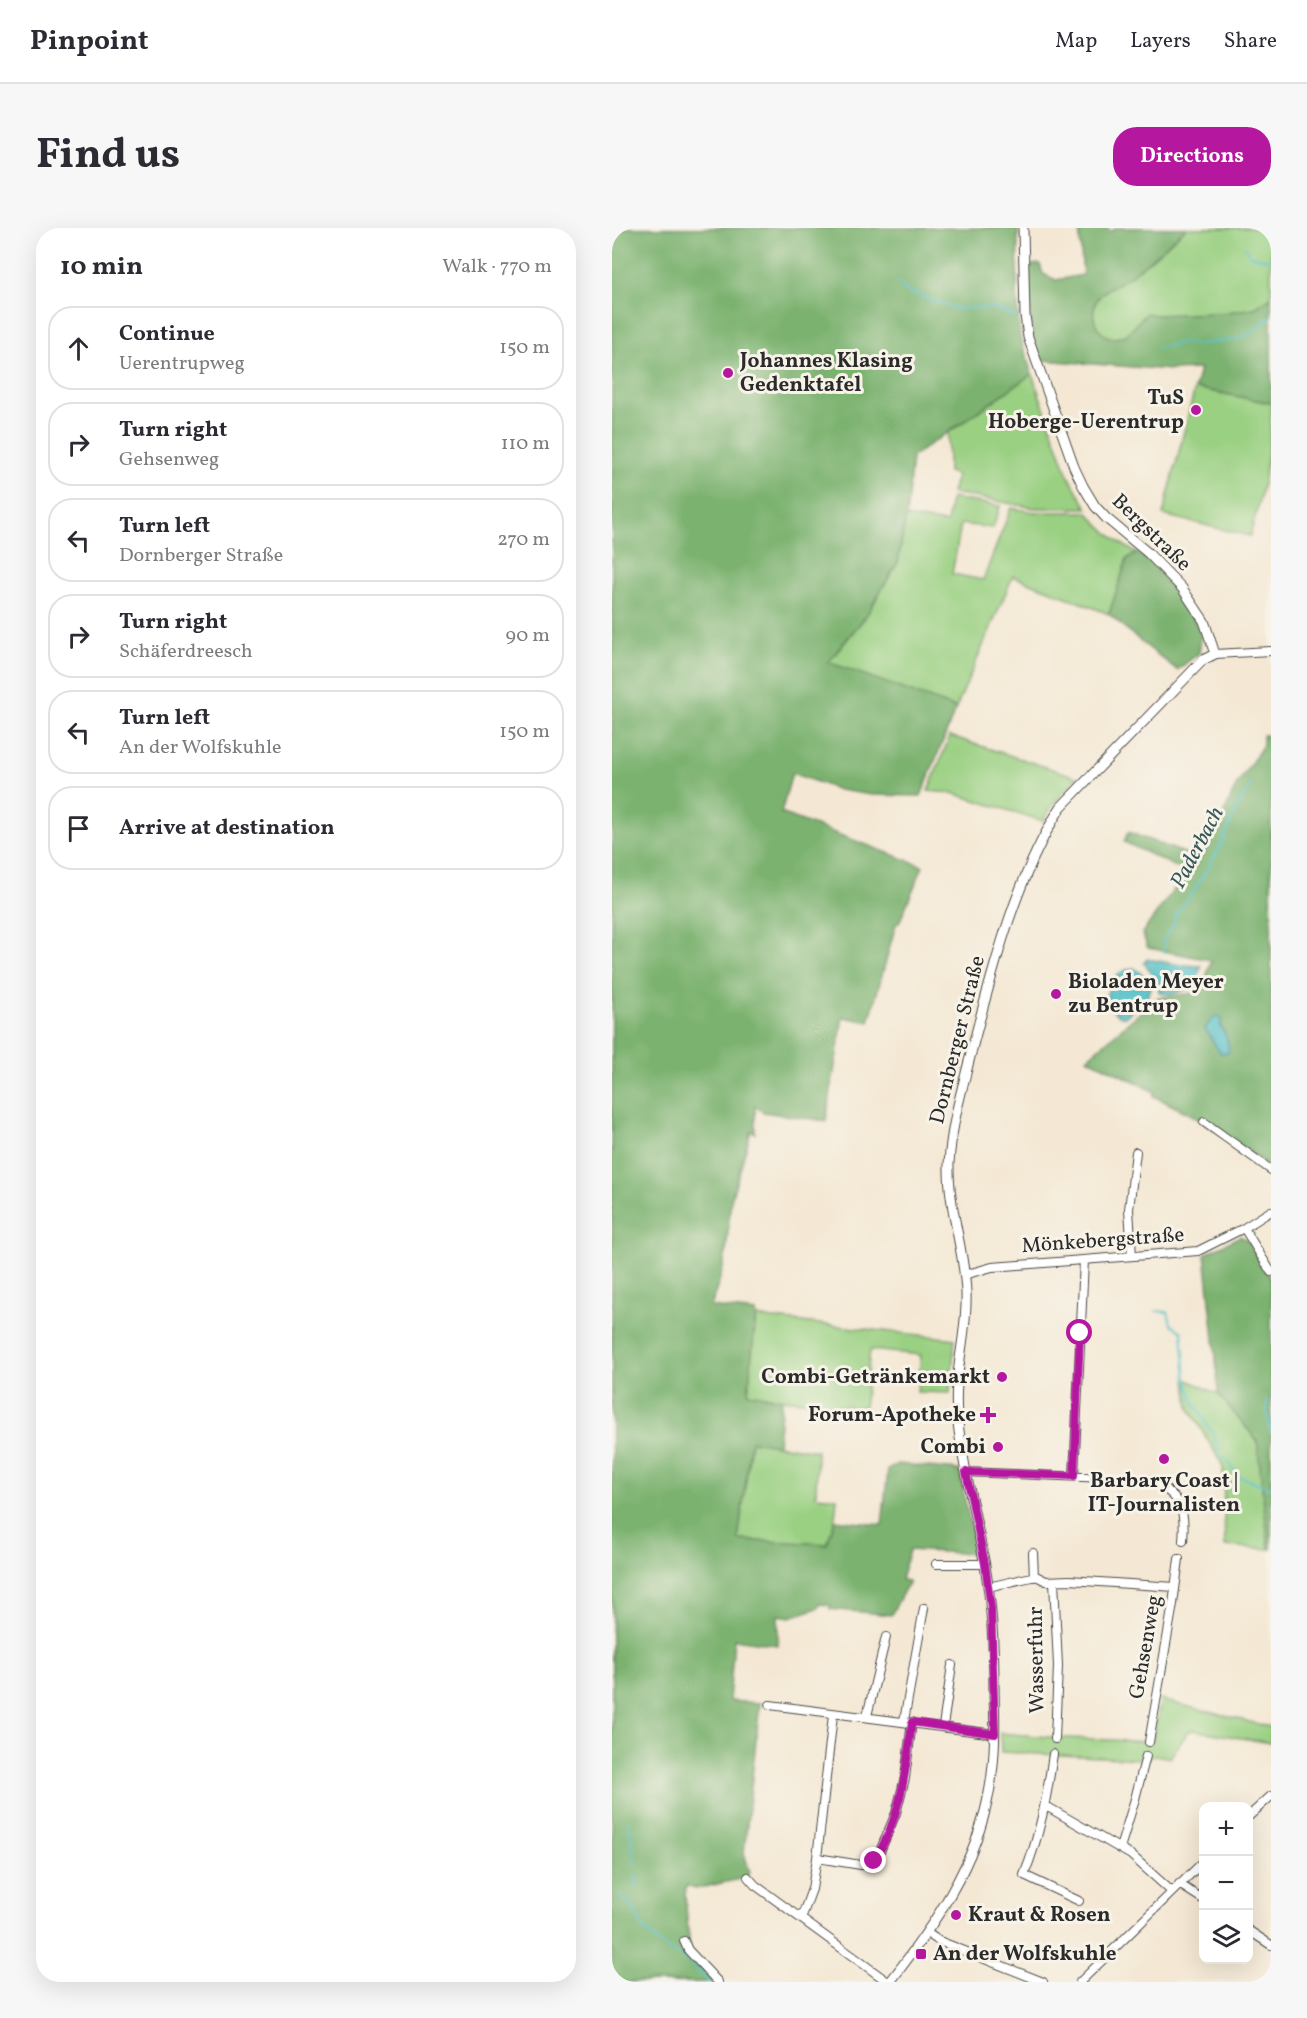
<!DOCTYPE html>
<html lang="en">
<head>
<meta charset="utf-8">
<style>
	:root { --surface:#fff; --page:#f7f7f7; --text:#2b2b33; --muted:#7c7c81; --line:#e1e1e2; --accent:#b5179e }
	body { margin:0; font-family:Vollkorn,serif; background:var(--page); color:var(--text) }
	.controls { position:absolute; right:18px; bottom:18px; display:grid; overflow:hidden; border-radius:12px; box-shadow:0 6px 24px #0002 }
	.controls button { width:54px; height:54px; display:grid; place-items:center; padding:0; border:0; border-bottom:2px solid var(--line); background:var(--surface); color:var(--text); font:30px sans-serif }
	.stop { position:absolute; width:18px; height:18px; margin:-14px; border:4px solid #b5179e; border-radius:50%; background:#fff }
	.stop.end { background:#b5179e; border-color:#fff; box-shadow:0 2px 6px #0008 }
	.list { margin:0; padding:0; list-style:none }
	h2 { display:flex; justify-content:space-between; align-items:center; height:78px; margin:0; padding:0 24px; font-size:26px }
	h2 small { font-size:20px; font-weight:400; color:var(--muted) }
	.list li { display:grid; grid-template-columns:39px 1fr auto; gap:18px; align-items:center; box-sizing:border-box; height:84px; margin:0 12px 12px; padding:0 12px; border:2px solid var(--line); border-radius:24px }
	.list b { display:block; font-size:22px; white-space:nowrap }
	.list p { margin:0; font-size:20px; white-space:nowrap; color:var(--muted) }
	.list em { font-size:20px; font-style:normal; color:var(--muted) }
	.icon { flex:none; width:33px; height:33px; fill:none; stroke:currentColor; stroke-width:2; stroke-linecap:round; stroke-linejoin:round }
	.map { position:relative; flex:none; width:659px; height:1754px; overflow:hidden; border-radius:24px }
	header { display:flex; align-items:center; gap:36px; box-sizing:border-box; height:84px; padding:0 30px; background:var(--surface); border-bottom:2px solid var(--line) }
	header strong { font-size:28px }
	nav { display:flex; gap:33px; margin-inline-start:auto; font-size:21px }
	.intro { display:flex; align-items:center; justify-content:space-between; box-sizing:border-box; height:144px; padding:0 36px }
	h1 { margin:0; font-size:42px }
	.button { padding:15px 27px; border-radius:24px; background:var(--accent); color:#fff; font-size:21px; font-weight:700 }
	main { display:flex; gap:36px; padding:0 36px }
	aside { flex:1; background:var(--surface); border-radius:24px; box-shadow:0 6px 24px #0002 }
	.map>svg:first-child { display:block }
</style>
</head>
<body>
<header>
<strong>Pinpoint</strong>
<nav><a>Map</a><a>Layers</a><a>Share</a></nav>
</header>
<div class="intro"><h1>Find us</h1><a class="button">Directions</a></div>
<main>
<aside>
<h2>10 min<small>Walk · 770 m</small></h2>
<ul class="list">
<li><svg class="icon" aria-label="ahead" viewBox="0 0 24 24"><path d="M12 20V5M6 11l6-6 6 6"/></svg><div><b>Continue</b><p>Uerentrupweg</p></div><em>150 m</em></li>
<li><svg class="icon" aria-label="right" viewBox="0 0 24 24"><path d="M7 20v-9h11M14 6l5 5-5 5"/></svg><div><b>Turn right</b><p>Gehsenweg</p></div><em>110 m</em></li>
<li><svg class="icon" aria-label="left" viewBox="0 0 24 24"><path d="M17 20v-9H6M10 6l-5 5 5 5"/></svg><div><b>Turn left</b><p>Dornberger Straße</p></div><em>270 m</em></li>
<li><svg class="icon" aria-label="right" viewBox="0 0 24 24"><path d="M7 20v-9h11M14 6l5 5-5 5"/></svg><div><b>Turn right</b><p>Schäferdreesch</p></div><em>90 m</em></li>
<li><svg class="icon" aria-label="left" viewBox="0 0 24 24"><path d="M17 20v-9H6M10 6l-5 5 5 5"/></svg><div><b>Turn left</b><p>An der Wolfskuhle</p></div><em>150 m</em></li>
<li><svg class="icon" aria-label="arrive" viewBox="0 0 24 24"><path d="M6 21V4h12l-3 4 3 4H6"/></svg><div><b>Arrive at destination</b></div></li>
</ul>
</aside>
<div class="map">
<svg width="659" height="1754" viewBox="0 0 659 1754">
	<rect width="100%" height="100%" fill="#f7f3e8"/>
	<filter id="ink" filterUnits="userSpaceOnUse"><feTurbulence type="fractalNoise" baseFrequency=".0167" numOctaves="2"/><feDisplacementMap in="SourceGraphic" scale="12" xChannelSelector="R" yChannelSelector="G"/><feConvolveMatrix kernelMatrix="1 2 1 2 8 2 1 2 1" color-interpolation-filters="sRGB"/></filter>
	<filter id="wash" filterUnits="userSpaceOnUse"><feTurbulence type="fractalNoise" baseFrequency=".008" numOctaves="4" result="noise"/><feDisplacementMap in="SourceGraphic" scale="24" xChannelSelector="R" yChannelSelector="G"/><feGaussianBlur stdDeviation="1.35" result="paint"/><feColorMatrix in="noise" values="0 0 0 0 0 0 0 0 0 0 0 0 0 0 0 0 0 1.4 0 .05"/><feComposite in="paint" operator="in"/></filter>
	<g filter="url(#wash)">
		<rect width="100%" height="100%" fill="#f4e8d4"/>
		<path fill="#9ad082" stroke="#627e56" stroke-width="1.5" d="M 574,0 L 659,0 L 659,69 L 643,80 L 609,85 L 544,87 L 535,86 C 528,92 521,104 512,108 C 490,117 474,90 485,72 C 492,60 508,56 518,48 C 538,33 556,16 574,0 Z
			M 420,146 L 456,247 L 475,280 L 423,280 L 340,265 L 345,247 L 336,244 L 336,205 Z
			M 583,160 L 659,175 C 659,220 651,265 638,308 L 551,287 Z
			M 339,270 L 388,278 L 381,300 L 349,296 L 340,346 L 371,352 L 399,280 L 423,284 L 475,284 C 490,300 505,315 525,325 L 515,331 L 497,386 L 401,348 L 344,480 L 216,435 L 254,388 L 286,334 L 294,289 L 335,295 Z
			M 338,508 L 465,549 L 442,575 L 431,593 L 340,565 L 316,563 Z
			M 144,1089 L 343,1111 L 338,1165 L 305,1164 L 309,1127 L 258,1122 L 252,1180 L 170,1171 L 136,1165 Z
			M 574,1151 L 606,1166 L 645,1212 L 657,1321 L 613,1318 L 611,1238 L 577,1180 Z
			M 139,1213 L 205,1223 L 204,1268 L 225,1270 L 223,1292 L 216,1316 L 126,1312 Z
			M 549,1472 L 659,1499 L 659,1515 L 580,1502 L 576,1504 L 558,1530 L 543,1527 L 527,1531 L 389,1524 L 388,1505 L 438,1509 L 540,1514 Z"/>
		<path fill="#7bb270" stroke="#536e4e" stroke-width="1.5" d="M 0,0 L 406,0 L 405,65 L 408,109 L 420,146 L 300,229 L 295,282 L 286,334 L 254,388 L 216,434 L 344,480 L 309,568 L 260,567 L 227,562 L 180,545 L 169,585 L 311,638 L 287,695 L 284,696 L 257,794 L 231,789 L 214,893 L 151,884 L 143,878 L 143,905 L 139,903 L 119,972 L 114,1024 L 110,1044 L 99,1079 L 144,1084 L 136,1165 L 170,1171 L 166,1217 L 139,1213 L 126,1312 L 215,1316 L 223,1292 L 270,1297 L 276,1242 L 285,1236 L 347,1242 L 364,1326 L 297,1322 L 289,1352 L 297,1353 L 279,1387 L 218,1381 L 218,1377 L 207,1376 L 206,1380 L 178,1389 L 166,1387 L 166,1417 L 122,1411 L 117,1473 L 148,1475 L 132,1625 L 138,1645 L 132,1650 L 83,1661 L 75,1657 L 73,1667 L 78,1722 L 102,1754 L 0,1754 Z
			M 467,0 L 493,0 L 500,3 L 505,0 L 574,0 C 556,16 538,33 518,48 C 509,55 495,59 487,68 C 473,86 487,118 512,108 C 522,103 526,91 535,85 L 544,87 L 609,85 L 643,80 L 659,69 L 659,175 L 583,160 L 588,141 L 560,142 L 430,132 L 426,130 C 417,101 417,71 416,40 L 419,37 L 428,36 L 431,46 L 444,52 L 471,47 Z
			M 525,325 L 539,334 L 568,370 L 590,405 L 587,425 L 565,442 L 522,408 L 497,386 L 515,331 Z
			M 651,507 L 659,508 L 659,939 L 580,887 L 541,868 L 543,864 L 475,830 L 545,770 L 590,764 L 599,732 L 536,720 L 530,705 L 575,644 L 512,614 L 516,604 L 588,631 L 599,614 L 624,558 L 651,517 Z
			M 628,1008 L 636,1013 L 659,1051 L 659,1321 L 657,1321 L 645,1212 L 606,1166 L 604,1130 L 593,1026 Z"/>
		<path fill="#52c0c8" stroke="#3e767a" stroke-width="1.5" d="M 535,731 L 569,737 L 589,738 L 583,759 C 570,761 560,770 547,764 L 546,752 L 532,735 Z
			M 522,740 L 539,753 C 541,770 524,778 513,789 C 482,781 495,744 522,740 Z
			M 607,788 L 610,792 L 608,798 C 614,805 616,813 617,822 L 616,825 L 608,825 L 593,800 L 602,789 Z"/>
		<g fill="none" stroke-linecap="round" stroke-linejoin="round">
			<path stroke="#52c0c8" stroke-width="2" d="M 633,19 L 639,28 L 659,32
				M 285,54 L 292,61 L 310,69 L 345,81 L 378,79 L 393,84 L 404,90
				M 546,120 L 575,114 L 582,117 L 625,111 L 634,108 L 654,92 L 659,90
				M 552,724 L 551,712 L 562,696 L 563,688 L 580,666 L 606,623 L 626,578 L 639,557
				M 537,751 L 541,743
				M 544,1083 L 556,1084 L 559,1096 L 570,1104 L 574,1150 L 583,1178 L 590,1186 L 594,1196 L 601,1204 L 607,1227 L 615,1232 L 626,1248 L 659,1260
				M 656,1173 L 655,1183 L 659,1205
				M 16,1593 L 21,1618 L 22,1636
				M 23,1646 L 25,1659
				M 7,1667 L 18,1676 L 32,1701 L 49,1717 L 76,1733 L 97,1754"/>
		</g>
	</g>
	<g filter="url(#ink)">
		<g fill="none" stroke-linecap="round" stroke-linejoin="round">
			<g stroke="#494744" stroke-width="10">
				<path id="minor" d="M 603,426 L 659,423
					M 592,894 L 659,942
					M 632,1000 L 659,1044
					M 520,1028 L 517,981 L 524,924
					M 352,1047 L 380,1039 L 586,1023 L 632,1000 L 659,983
					M 354,1244 L 538,1252 C 569,1268 574,1279 571,1313
					M 462,1248 L 472,1032
					M 421,1325 L 422,1349
					M 324,1336 L 373,1336
					M 442,1353 L 446,1438 L 443,1511
					M 376,1359 L 424,1348 L 434,1353 L 457,1352 L 563,1359
					M 158,1477 L 383,1506
					M 255,1488 L 274,1409
					M 292,1493 L 312,1380
					M 331,1498 L 340,1437
					M 537,1514 L 561,1376 L 567,1331
					M 441,1526 C 435,1568 428,1608 412,1647 L 467,1673
					M 434,1578 L 519,1627 L 559,1663
					M 636,1589 L 659,1568
					M 508,1620 L 523,1571 L 534,1528
					M 205,1630 L 249,1637 L 256,1636 L 262,1633 L 269,1621 L 284,1585 L 293,1550 L 300,1494
					M 136,1649 L 143,1657 L 276,1754
					M 567,1656 L 592,1672
					M 189,1691 L 200,1661 L 205,1630 L 221,1487
					M 636,1702 L 659,1717
					M 315,1705 L 327,1713 L 431,1754
					M 72,1713 L 76,1722 L 106,1754
					M 468,1754 L 592,1633"/>
			</g>
			<g stroke="#494744" stroke-width="11">
				<path id="major" d="M 278,1754 C 322,1697 364,1637 377,1565 C 384,1530 383,1495 382,1460 C 382,1419 380,1378 373,1338 C 364,1287 350,1238 345,1186 C 341,1146 356,1105 354,1064 C 352,1020 336,979 337,936 C 339,896 351,859 360,821 C 381,741 404,649 449,579 L 591,432 L 603,426 L 592,393 L 570,360 L 536,325 L 494,290 L 483,278 L 471,258 L 462,239 L 416,109 L 413,87 L 411,0"/>
			</g>
			<use href="#minor" stroke="#fff" stroke-width="8"/>
			<use href="#major" stroke="#fff" stroke-width="9"/>
		</g>
	</g>
	<g fill="none" stroke-linecap="round" stroke-linejoin="round" filter="url(#ink)">
		<path stroke="#b5179e" stroke-width="8" d="M 262,1633 C 289,1591 294,1542 300,1494 L 383,1506 L 379,1380 L 373,1336 L 354,1244 L 462,1248 L 468,1105"/>
	</g>
	<g fill="#b5179e" stroke="#f7f3e8" stroke-width="2">
		<circle cx="116" cy="145" r="6"/>
		<circle cx="584" cy="182" r="6"/>
		<circle cx="444" cy="766" r="6"/>
		<circle cx="390" cy="1149" r="6"/>
		<path d="M373 1178h6v6h6v6h-6v6h-6v-6h-6v-6h6z"/>
		<circle cx="386" cy="1219" r="6"/>
		<circle cx="552" cy="1231" r="6"/>
		<circle cx="344" cy="1687" r="6"/>
		<rect x="303" y="1720" width="12" height="12" rx="3"/>
	</g>
	<g text-anchor="middle" dominant-baseline="central" stroke-width="6" stroke-linejoin="round" paint-order="stroke">
		<g font-size="21" font-weight="bold" fill="#2b2b2b" stroke="#f7f3e8" text-anchor="start">
			<text x="128" y="133">Johannes Klasing<tspan x="128" dy="24">Gedenktafel</tspan></text>
			<text x="572" y="170" text-anchor="end">TuS<tspan x="572" dy="24">Hoberge-Uerentrup</tspan></text>
			<text x="456" y="754">Bioladen Meyer<tspan x="456" dy="24">zu Bentrup</tspan></text>
			<text x="378" y="1149" text-anchor="end">Combi-Getränkemarkt</text>
			<text x="364" y="1187" text-anchor="end">Forum-Apotheke</text>
			<text x="374" y="1219" text-anchor="end">Combi</text>
			<text x="552" y="1253" text-anchor="middle">Barbary Coast |<tspan x="552" dy="24">IT-Journalisten</tspan></text>
			<text x="356" y="1687">Kraut &amp; Rosen</text>
			<text x="321" y="1726">An der Wolfskuhle</text>
		</g>
		<g font-size="21" fill="#2b2b2b" stroke="#f7f3e8">
			<text transform="translate(539 305) rotate(44)">Bergstraße</text>
			<text transform="translate(346 812) rotate(-76)">Dornberger Straße</text>
			<text transform="translate(491 1013) rotate(-4)">Mönkebergstraße</text>
			<text transform="translate(534 1419) rotate(-80)">Gehsenweg</text>
			<text transform="translate(425 1432) rotate(-91)">Wasserfuhr</text>
		</g>
		<g font-size="22" font-style="italic" fill="#37585a" stroke="#f7f3e8">
			<text transform="translate(586 620) rotate(-62)">Paderbach</text>
		</g>
	</g>
</svg>
<div class="controls">
<button>+</button>
<button>−</button>
<button><svg class="icon" aria-label="layers" viewBox="0 0 24 24"><path d="M12 4l9 5-9 5-9-5zM3 14l9 5 9-5"/></svg></button>
</div>
<div class="stop" style="left:468px;top:1105px"></div>
<div class="stop end" style="left:262px;top:1633px"></div>
</div>
</main>
</body>
</html>
